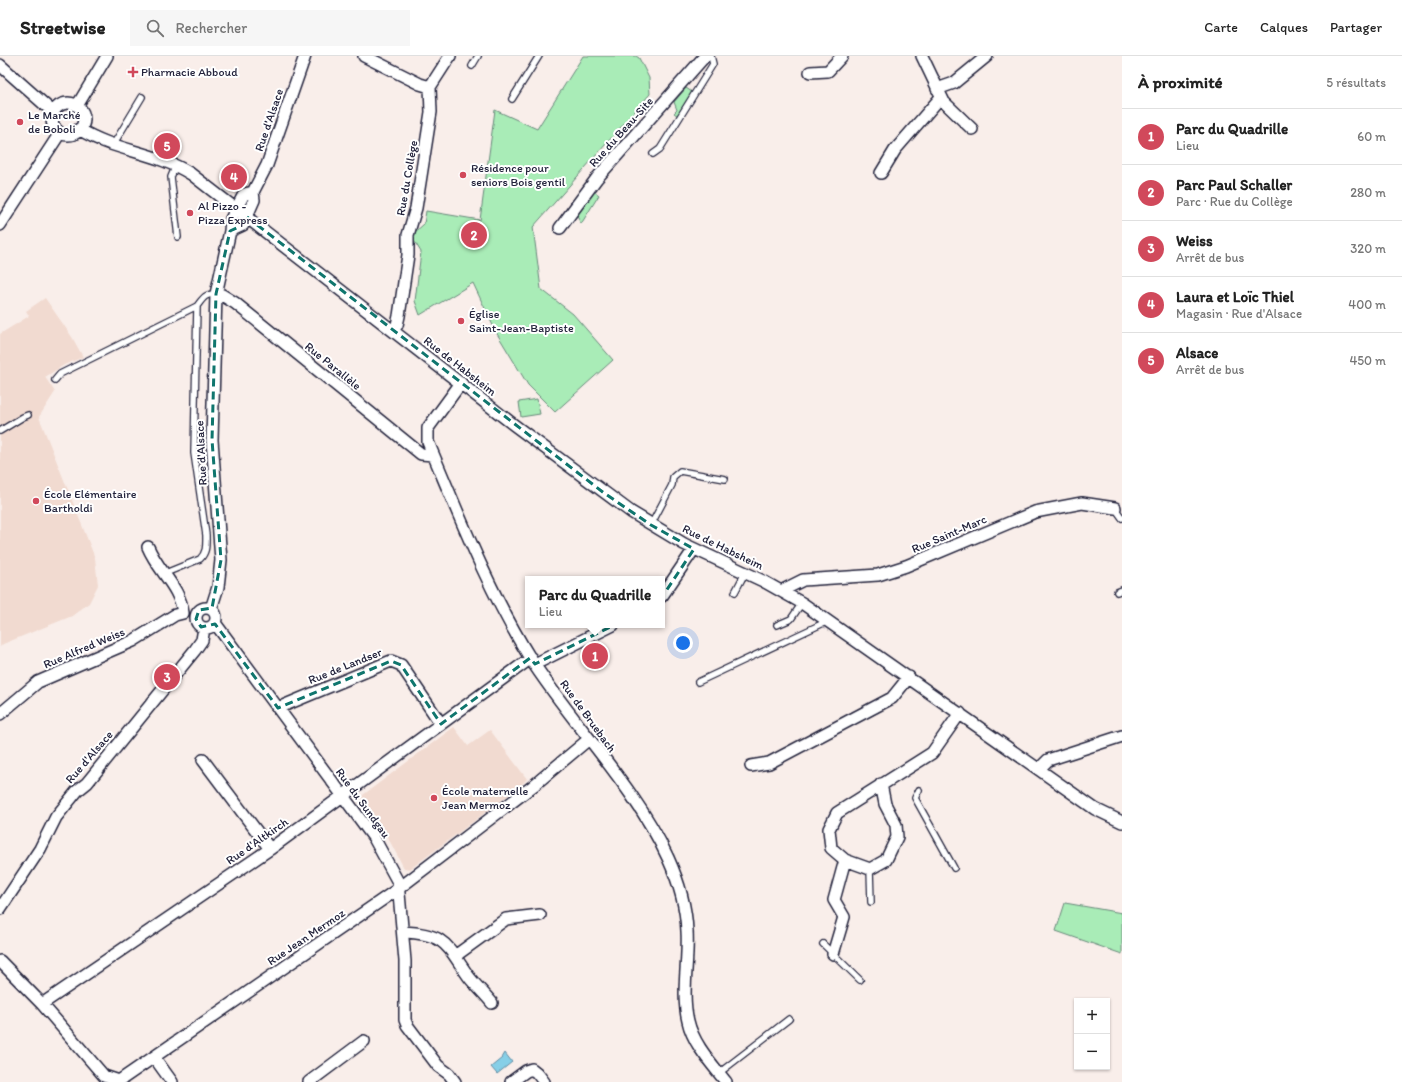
<!DOCTYPE html>
<html lang="fr">
<head>
<meta charset="utf-8">
<style>
	:root { --surface:#fff; --page:#f6f6f6; --text:#222; --muted:#767676; --line:#e0e0e0; --accent:#d1495b }
	body { margin:0; font-family:Itim,sans-serif; background:var(--page); color:var(--text) }
	.controls { position:absolute; right:12px; bottom:12px; display:grid; overflow:hidden; border-radius:0px; box-shadow:0 1px 3px #0004 }
	.controls button { width:36px; height:36px; display:grid; place-items:center; padding:0; border:0; border-bottom:1px solid var(--line); background:var(--surface); color:var(--text); font:20px sans-serif }
	.you { position:absolute; left:683px; top:587px; width:14px; height:14px; margin:-10px; border:3px solid #fff; border-radius:50%; background:#1a73e8; box-shadow:0 0 0 6px #1a73e833 }
	.badge { display:grid; place-items:center; width:26px; height:26px; border-radius:50%; background:var(--accent); color:#fff; font-size:13px; font-weight:700 }
	.pin { position:absolute; translate:-50% -50%; border:2px solid #fff; box-shadow:0 1px 4px #0006 }
	.popup { position:absolute; left:525px; top:520px; width:140px; height:52px; box-sizing:border-box; display:grid; place-content:center; border-radius:0px; background:var(--surface); filter:drop-shadow(0 1px 3px #0005); font-size:13px; white-space:nowrap; color:var(--muted) }
	.popup b { font-size:15px; color:var(--text) }
	.popup::after { content:''; position:absolute; left:50%; top:100%; margin-left:-8px; border:8px solid transparent; border-top-color:var(--surface) }
	.list { margin:0; padding:0; list-style:none }
	h2 { display:flex; justify-content:space-between; align-items:center; height:52px; margin:0; padding:0 16px; font-size:17px }
	h2 small { font-size:13px; font-weight:400; color:var(--muted) }
	.list li { display:grid; grid-template-columns:26px 1fr auto; gap:12px; align-items:center; box-sizing:border-box; height:56px; padding:0 16px; border-top:1px solid var(--line) }
	.list b { display:block; font-size:15px; white-space:nowrap }
	.list p { margin:0; font-size:13px; white-space:nowrap; color:var(--muted) }
	.list em { font-size:13px; font-style:normal; color:var(--muted) }
	.icon { flex:none; width:22px; height:22px; fill:none; stroke:currentColor; stroke-width:2; stroke-linecap:round; stroke-linejoin:round }
	.map { position:relative; flex:none; width:1122px; height:1026px; overflow:hidden }
	header { display:flex; align-items:center; gap:24px; box-sizing:border-box; height:56px; padding:0 20px; background:var(--surface); border-bottom:1px solid var(--line) }
	header strong { font-size:19px }
	nav { display:flex; gap:22px; margin-inline-start:auto; font-size:14px }
	.search { width:280px; height:36px; background:var(--page); display:flex; align-items:center; gap:10px; box-sizing:border-box; padding:0 14px; border-radius:0px; color:var(--muted); font-size:15px }
	main { display:flex }
	aside { flex:1; background:var(--surface) }
	.map>svg:first-child { display:block }
</style>
</head>
<body>
<header>
<strong>Streetwise</strong>
<div class="search"><svg class="icon" aria-label="search" viewBox="0 0 24 24"><circle cx="10" cy="10" r="6"/><path d="M15 15l6 6"/></svg>Rechercher</div>
<nav><a>Carte</a><a>Calques</a><a>Partager</a></nav>
</header>
<main>
<div class="map">
<svg width="1122" height="1026" viewBox="0 0 1122 1026">
	<rect width="100%" height="100%" fill="#f9eeea"/>
	<filter id="ink" filterUnits="userSpaceOnUse"><feTurbulence type="fractalNoise" baseFrequency=".025" numOctaves="2"/><feDisplacementMap in="SourceGraphic" scale="8" xChannelSelector="R" yChannelSelector="G"/><feConvolveMatrix kernelMatrix="1 2 1 2 8 2 1 2 1" color-interpolation-filters="sRGB"/></filter>
	<g filter="url(#ink)">
		<path fill="#f1dad0" d="M 45,242 L 72,281 L 83,301 L 64,309 L 45,321 L 55,336 L 39,361 L 95,502 L 98,529 L 89,547 L 72,560 L 3,588 L 0,591 L 0,278 L 29,260 L 26,255 Z
			M 454,671 L 468,690 L 490,674 L 527,723 L 518,732 L 410,813 L 404,812 L 388,782 L 362,744 L 363,739 Z"/>
		<path fill="#a9ecb7" stroke="#668779" d="M 583,0 L 636,0 L 639,2 L 649,22 L 650,38 L 533,171 L 541,233 L 573,258 L 613,304 L 555,356 L 528,329 L 496,276 L 473,227 L 420,259 L 415,245 L 421,196 L 413,183 L 415,176 L 424,168 L 426,155 L 480,164 L 495,54 L 537,73 Z
			M 686,32 L 692,36 L 678,60 L 674,57 L 677,54 L 674,46 Z
			M 594,135 L 599,139 L 581,168 L 576,158 Z
			M 537,343 L 540,358 L 521,361 L 519,346 Z
			M 1065,847 L 1122,857 L 1122,898 L 1056,875 Z"/>
		<path fill="#86cfe7" stroke="#5e8aa2" d="M 505,997 L 512,1006 L 497,1018 L 491,1011 L 502,1002 Z"/>
		<g fill="none" stroke-linecap="round" stroke-linejoin="round">
			<g stroke="#22223b" stroke-width="8">
				<path id="service" d="M 472,10 L 478,0
					M 512,43 L 539,0
					M 113,89 L 142,41
					M 653,98 L 660,93 L 713,8 L 711,0
					M 176,109 L 171,121 L 178,181
					M 55,324 L 60,318 L 197,250
					M 0,375 L 23,361 L 28,359
					M 1115,452 L 1122,462
					M 651,469 L 672,429 L 673,421 L 680,415 L 725,423
					M 163,518 L 200,503 C 207,496 206,489 206,479 L 194,397 L 197,250 C 203,242 206,237 216,238
					M 735,536 L 745,517
					M 1117,536 L 1122,534
					M 777,569 L 791,563 L 802,547
					M 698,626 L 828,565
					M 919,734 L 915,742 L 954,812
					M 870,813 L 871,846
					M 823,888 L 860,924
					M 719,1017 L 789,963"/>
			</g>
			<g stroke="#22223b" stroke-width="14">
				<path id="minor" d="M 364,0 L 420,28 L 430,31
					M 922,0 L 944,46 L 972,73
					M 0,9 L 53,56
					M 810,16 L 828,15 L 842,0
					M 937,33 L 954,27 L 987,0
					M52 63a16 16 0 1 1 32 0a16 16 0 1 1-32 0Z
					M 77,50 L 107,0
					M 79,73 C 116,96 154,95 191,118 L 514,369 L 631,456 L 684,488 L 763,525 L 802,547 L 1095,753 L 1122,766
					M 881,117 L 895,94 L 941,41
					M 0,169 L 60,77
					M 560,172 L 597,122 L 705,0
					M 230,175 L 243,169 L 254,144 L 253,136 L 267,109 L 305,0
					M 216,238 L 222,239 L 235,247 L 421,398 L 433,399
					M 393,275 L 397,269 L 399,260 L 408,199 L 408,179 L 416,152 L 431,56 L 430,31 L 450,0
					M 461,327 L 428,372 L 428,386 C 459,459 488,534 530,602 C 572,668 635,730 668,802 C 678,824 686,850 687,875 C 689,904 681,937 688,965 C 693,988 712,1008 726,1026
					M 781,535 L 803,524 L 878,519 L 906,510 L 1035,456 L 1082,447 L 1115,452
					M 662,540 L 694,493
					M196 562a10 10 0 1 1 20 0a10 10 0 1 1-20 0Z
					M 211,553 L 218,531 L 221,504 L 212,384 L 216,238 L 230,175 L 231,163 L 244,138 L 253,136
					M 215,567 L 374,782 L 398,826 L 405,905 L 405,964 L 407,969 L 438,1010 L 449,1018 L 455,1026
					M 535,608 L 613,569
					M 278,652 L 391,605 L 401,609 L 441,668
					M 0,658 L 38,626 L 133,585 L 175,559 L 183,557 C 180,531 158,515 148,491
					M 203,704 L 270,793
					M 751,710 L 769,707 L 892,642 L 909,621
					M 1039,713 L 1048,704 L 1122,680
					M 845,804 L 870,813 L 886,804 L 897,781 L 896,769 L 885,748 L 881,728
					M 0,853 L 40,793 L 56,761 L 77,735 L 87,727 L 195,594 L 202,584 L 204,572
					M 403,876 C 447,878 446,889 469,921 C 476,930 485,938 492,947
					M 833,898 L 844,861 L 834,844 L 845,804 L 831,792 L 829,773 L 837,757 L 932,697 L 960,657
					M 455,900 L 506,863 L 540,859
					M 0,905 L 42,948 L 270,793 L 531,602
					M 42,948 L 104,1020 L 119,1025 L 398,833 L 533,730 L 589,683
					M 154,1001 L 172,1026
					M 309,1026 L 364,985
					M 511,1026 L 526,1015 L 532,1013 L 537,1017 L 544,1026"/>
			</g>
			<use href="#service" stroke="#fff" stroke-width="5.5"/>
			<use href="#minor" stroke="#fff" stroke-width="11"/>
		</g>
	</g>
	<path fill="none" stroke="#0f766e" stroke-width="3" stroke-dasharray="8 5" stroke-linejoin="round" d="M 247,161 L 604,437 L 651,469 L 694,493 L 666,535 L 649,552 L 535,608 L 530,602 L 441,668 L 401,609 L 391,605 L 278,652 L 215,568 L 201,571 L 196,563 L 199,554 L 212,552 L 221,504 L 212,384 L 216,238 L 230,175 L 243,169 Z"/>
	<g fill="#d1495b" stroke="#fff" stroke-width="1.5">
		<path d="M131 10h4v4h4v4h-4v4h-4v-4h-4v-4h4z"/>
		<circle cx="20" cy="66" r="4"/>
		<circle cx="463" cy="119" r="4"/>
		<circle cx="190" cy="157" r="4"/>
		<circle cx="461" cy="265" r="4"/>
		<circle cx="36" cy="445" r="4"/>
		<circle cx="434" cy="742" r="4"/>
	</g>
	<g text-anchor="middle" dominant-baseline="central" stroke-width="4" stroke-linejoin="round" paint-order="stroke">
		<g font-size="12" fill="#22223b" stroke="#fff" text-anchor="start">
			<text x="141" y="16">Pharmacie Abboud</text>
			<text x="28" y="59">Le Marché<tspan x="28" dy="14">de Boboli</tspan></text>
			<text x="471" y="112">Résidence pour<tspan x="471" dy="14">seniors Bois gentil</tspan></text>
			<text x="198" y="150">Al Pizzo -<tspan x="198" dy="14">Pizza Express</tspan></text>
			<text x="469" y="258">Église<tspan x="469" dy="14">Saint-Jean-Baptiste</tspan></text>
			<text x="44" y="438">École Elémentaire<tspan x="44" dy="14">Bartholdi</tspan></text>
			<text x="442" y="735">École maternelle<tspan x="442" dy="14">Jean Mermoz</tspan></text>
		</g>
		<g font-size="12" fill="#22223b" stroke="#fff">
			<text transform="translate(269 64) rotate(-71)">Rue d'Alsace</text>
			<text transform="translate(621 76) rotate(-48)">Rue du Beau-Site</text>
			<text transform="translate(407 122) rotate(-80)">Rue du Collège</text>
			<text transform="translate(333 310) rotate(39)">Rue Parallèle</text>
			<text transform="translate(460 310) rotate(38)">Rue de Habsheim</text>
			<text transform="translate(201 397) rotate(-93)">Rue d'Alsace</text>
			<text transform="translate(949 478) rotate(-23)">Rue Saint-Marc</text>
			<text transform="translate(723 491) rotate(26)">Rue de Habsheim</text>
			<text transform="translate(84 592) rotate(-23)">Rue Alfred Weiss</text>
			<text transform="translate(345 610) rotate(-22)">Rue de Landser</text>
			<text transform="translate(588 660) rotate(54)">Rue de Bruebach</text>
			<text transform="translate(89 701) rotate(-49)">Rue d'Alsace</text>
			<text transform="translate(363 747) rotate(54)">Rue du Sundgau</text>
			<text transform="translate(257 785) rotate(-35)">Rue d'Altkirch</text>
			<text transform="translate(306 881) rotate(-34)">Rue Jean Mermoz</text>
		</g>
	</g>
</svg>
<div class="controls">
<button>+</button>
<button>−</button>
</div>
<div class="you"></div>
<div class="pin badge" style="left:595px;top:600px">1</div>
<div class="popup"><b>Parc du Quadrille</b>Lieu</div>
<div class="pin badge" style="left:474px;top:179px">2</div>
<div class="pin badge" style="left:167px;top:621px">3</div>
<div class="pin badge" style="left:234px;top:121px">4</div>
<div class="pin badge" style="left:167px;top:90px">5</div>
</div>
<aside>
<h2>À proximité<small>5 résultats</small></h2>
<ul class="list">
<li><span class="badge">1</span><div><b>Parc du Quadrille</b><p>Lieu</p></div><em>60 m</em></li>
<li><span class="badge">2</span><div><b>Parc Paul Schaller</b><p>Parc · Rue du Collège</p></div><em>280 m</em></li>
<li><span class="badge">3</span><div><b>Weiss</b><p>Arrêt de bus</p></div><em>320 m</em></li>
<li><span class="badge">4</span><div><b>Laura et Loïc Thiel</b><p>Magasin · Rue d'Alsace</p></div><em>400 m</em></li>
<li><span class="badge">5</span><div><b>Alsace</b><p>Arrêt de bus</p></div><em>450 m</em></li>
</ul>
</aside>
</main>
</body>
</html>
